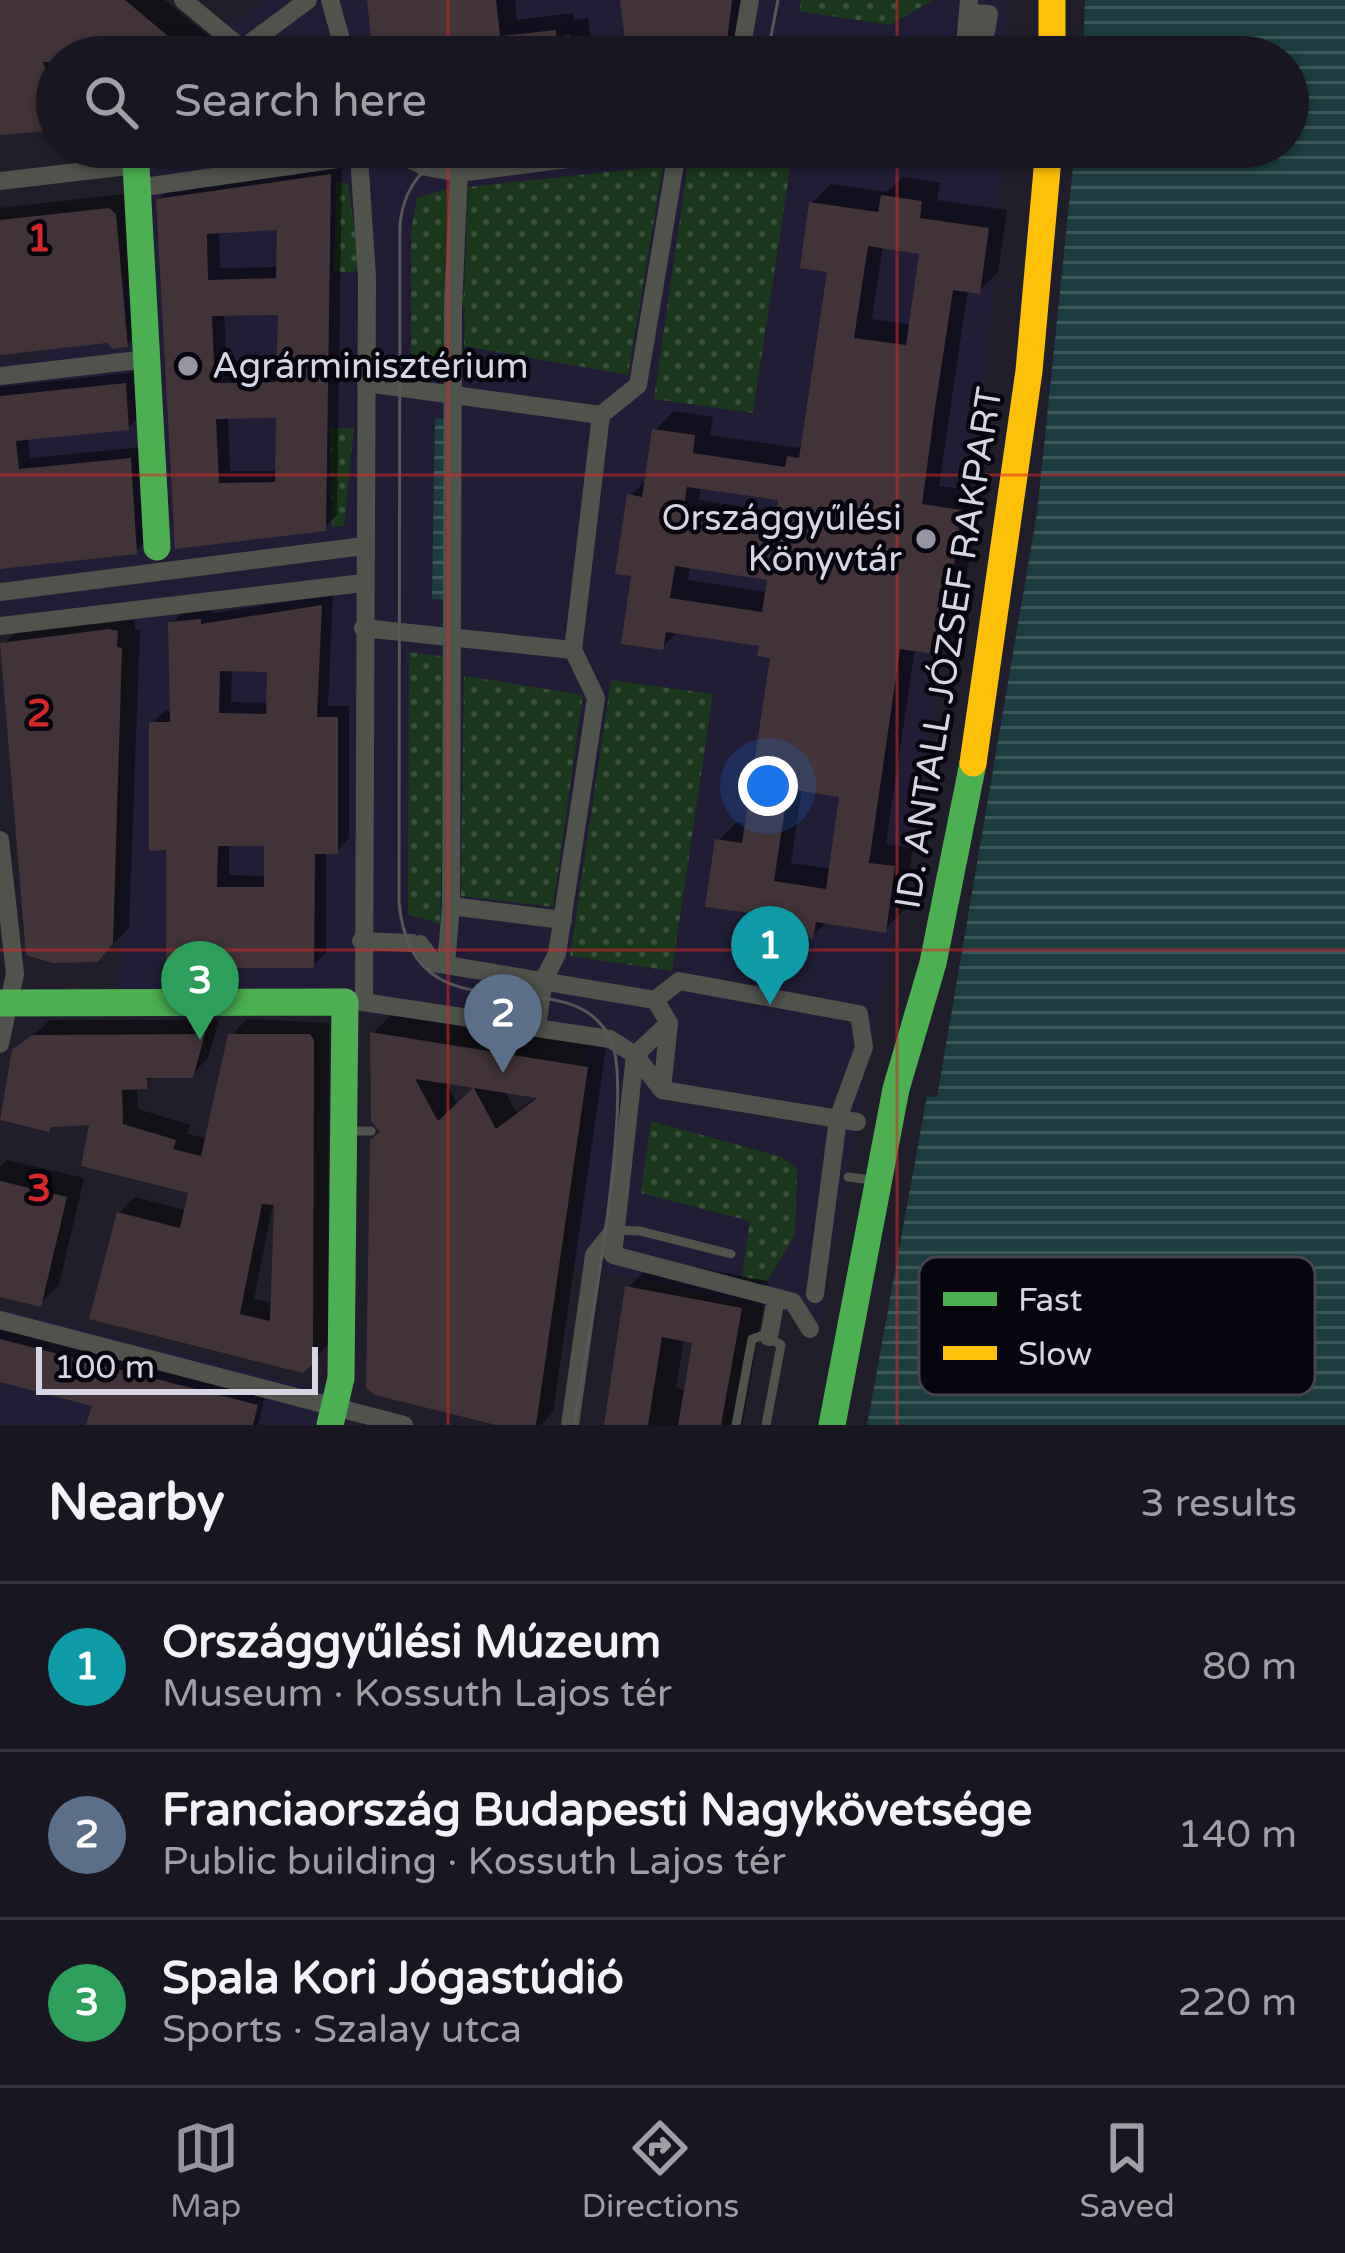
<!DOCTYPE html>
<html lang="en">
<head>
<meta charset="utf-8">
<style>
	:root { --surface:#181620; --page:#25232d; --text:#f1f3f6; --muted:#9f9fa5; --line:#36353e; --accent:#9695a3 }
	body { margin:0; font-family:"Varela Round",sans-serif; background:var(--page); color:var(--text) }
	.scale { position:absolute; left:36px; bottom:30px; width:282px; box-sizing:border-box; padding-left:12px; border:6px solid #d6d5e4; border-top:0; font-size:33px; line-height:42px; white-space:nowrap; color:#d6d5e4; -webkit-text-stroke:9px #07060f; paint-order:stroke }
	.you { position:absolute; left:768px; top:786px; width:42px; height:42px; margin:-30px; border:9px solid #fff; border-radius:50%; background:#1a73e8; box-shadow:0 0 0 18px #1a73e833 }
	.badge { display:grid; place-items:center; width:78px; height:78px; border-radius:50%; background:var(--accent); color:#fff; font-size:39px; font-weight:700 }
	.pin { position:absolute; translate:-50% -99px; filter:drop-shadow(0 3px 6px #0008) }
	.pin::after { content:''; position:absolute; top:63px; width:42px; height:36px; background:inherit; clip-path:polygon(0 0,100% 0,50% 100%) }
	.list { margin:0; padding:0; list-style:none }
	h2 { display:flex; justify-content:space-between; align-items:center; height:156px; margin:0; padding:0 48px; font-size:51px }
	h2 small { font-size:39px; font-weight:400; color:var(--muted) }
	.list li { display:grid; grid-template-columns:78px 1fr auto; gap:36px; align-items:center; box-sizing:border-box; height:168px; padding:0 48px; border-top:3px solid var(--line) }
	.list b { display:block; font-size:45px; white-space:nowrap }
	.list p { margin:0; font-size:39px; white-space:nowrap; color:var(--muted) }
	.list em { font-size:39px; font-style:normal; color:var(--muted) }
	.icon { flex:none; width:66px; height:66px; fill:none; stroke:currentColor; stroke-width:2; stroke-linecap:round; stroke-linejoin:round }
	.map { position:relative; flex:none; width:1345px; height:1425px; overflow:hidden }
	.search { position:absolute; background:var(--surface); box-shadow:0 3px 9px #0004; left:36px; right:36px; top:36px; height:132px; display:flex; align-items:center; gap:30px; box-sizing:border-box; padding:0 42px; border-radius:66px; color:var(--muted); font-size:45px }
	.sheet { height:660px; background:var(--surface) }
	nav { display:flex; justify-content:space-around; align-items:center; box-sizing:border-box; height:168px; border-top:3px solid var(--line); background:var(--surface); font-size:33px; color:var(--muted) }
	nav a { display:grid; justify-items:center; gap:6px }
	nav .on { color:var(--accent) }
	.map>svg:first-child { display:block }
</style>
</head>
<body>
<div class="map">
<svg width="1345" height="1425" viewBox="0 0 1345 1425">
	<defs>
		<pattern id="grass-dots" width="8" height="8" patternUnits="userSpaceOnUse" patternTransform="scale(3)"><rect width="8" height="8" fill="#1b371c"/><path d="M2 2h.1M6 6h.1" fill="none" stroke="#3b533d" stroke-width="1.8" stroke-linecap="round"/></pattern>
		<pattern id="water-rules" width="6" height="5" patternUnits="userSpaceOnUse" patternTransform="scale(3)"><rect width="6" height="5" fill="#1c3d3f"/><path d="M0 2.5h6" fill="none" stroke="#3c585b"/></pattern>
	</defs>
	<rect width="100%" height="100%" fill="#201e2a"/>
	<path fill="#211d37" d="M 267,0 L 1007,0 L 1005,57 L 208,57 L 214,37 Z
		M 121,147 L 1002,147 L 999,233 L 970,524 L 819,1320 L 569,1264 L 592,1086 L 584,1042 L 346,1012 L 118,1014 L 132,618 L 0,635 L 0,363 L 47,358 L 42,294 L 130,285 Z
		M 0,1309 L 349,1397 L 342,1425 L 0,1425 Z"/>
	<path fill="url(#grass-dots)" d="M 801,0 L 933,0 L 890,25 L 799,11 Z
		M 793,149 L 753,413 L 654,399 L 688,163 Z
		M 663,166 L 628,375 L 464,346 L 465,306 L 459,305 L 459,296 L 464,295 L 468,187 Z
		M 336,182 L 348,184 L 360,265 L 354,272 L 334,272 Z
		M 449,188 L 447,363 L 411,358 L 411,231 L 417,198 Z
		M 330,428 L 354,428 L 344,526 L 332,527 Z
		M 409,652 L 447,657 L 440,924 L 408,914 Z
		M 464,676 L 583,695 L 553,907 L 461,896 Z
		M 611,680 L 713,694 L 672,971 L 570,956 Z
		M 651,1121 L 782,1157 L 797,1169 L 795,1235 L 766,1283 L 742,1277 L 750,1221 L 641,1193 Z"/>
	<path fill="url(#water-rules)" d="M 1085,0 L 1345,0 L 1345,1425 L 867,1425 L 927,1096 L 937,1097 L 1037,513 L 1075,147 L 1288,147 L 1288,57 L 1083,57 Z
		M 435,418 L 448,420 L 446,600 L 432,599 Z"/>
	<path fill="#0007" fill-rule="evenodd" d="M 0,0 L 165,0 L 217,43 L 213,57 L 57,57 L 57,127 L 0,132 Z
		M 370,0 L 515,0 L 517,20 L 573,13 L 574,20 L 588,18 L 591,41 L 628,36 L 623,0 L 747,0 L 742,37 L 723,55 L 707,57 L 376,57 Z
		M 342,163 L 337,515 L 324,528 L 177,546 L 159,200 L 172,187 ZM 280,227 L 279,267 L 220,268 L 219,230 ZM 224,312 L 281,312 L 279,371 L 227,372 ZM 279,415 L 278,471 L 230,471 L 228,416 Z
		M 903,177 L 940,183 L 937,200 L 1007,210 L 998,272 L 979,291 L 968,289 L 939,486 L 979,491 L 959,633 L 940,652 L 915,648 L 886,844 L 913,848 L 904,910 L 885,929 L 828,921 L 812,936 L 777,914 L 718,841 L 737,822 L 748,823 L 773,656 L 762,643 L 679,631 L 662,647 L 634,573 L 630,496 L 648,478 L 655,430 L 674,411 L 713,417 L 710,435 L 799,448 L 804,443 L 830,269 L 812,203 L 831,184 L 887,192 ZM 883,246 L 923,251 L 912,325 L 872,319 ZM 701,486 L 782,498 L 780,512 L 699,500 ZM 690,565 L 770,577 L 768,592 L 688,580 ZM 802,788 L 843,794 L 832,869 L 791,863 Z
		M 125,194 L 142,329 L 127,345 L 108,340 L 0,352 L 0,208 Z
		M 138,372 L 141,415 L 128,428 L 28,437 L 30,458 L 143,447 L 148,538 L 136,551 L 0,566 L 0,387 Z
		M 333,595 L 328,706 L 349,706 L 349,838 L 337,851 L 326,851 L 326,953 L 313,965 L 169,965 L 169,848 L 152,723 L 165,711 L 173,711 L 171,624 L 184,611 L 212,608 L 213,613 ZM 232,668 L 270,669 L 269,703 L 231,702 ZM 229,843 L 267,843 L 267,876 L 229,875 Z
		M 135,614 L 135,629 L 140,630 L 129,928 L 97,959 L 30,954 L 2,646 L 21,627 Z
		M 392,1014 L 606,1048 L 553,1412 L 541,1425 L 509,1425 L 383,1131 L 373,1033 ZM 445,1081 L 478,1086 L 458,1105 ZM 504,1090 L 539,1095 L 516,1112 Z
		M 247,1019 L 329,1023 L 328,1345 L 302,1370 L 119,1213 L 135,1197 L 184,1210 L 192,1191 L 93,1122 L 15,1052 L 50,1020 L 219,1020 L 208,1058 L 192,1075 L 157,1075 L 137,1087 L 138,1109 L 190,1125 L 187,1134 L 208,1139 L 231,1036 ZM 273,1204 L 277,1204 L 274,1303 L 254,1299 Z
		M 7,1160 L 84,1178 L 59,1285 L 40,1304 L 0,1294 L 0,1167 Z
		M 655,1260 L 768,1281 L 742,1425 L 607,1425 L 628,1288 ZM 684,1338 L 695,1341 L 687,1391 L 676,1388 Z
		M 0,1328 L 265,1396 L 258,1425 L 90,1425 L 95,1404 L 0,1378 Z"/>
	<path fill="#423439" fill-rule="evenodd" d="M 0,0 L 125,0 L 193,57 L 57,57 L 57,62 L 43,62 L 57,95 L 57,130 L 0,135 Z
		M 367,0 L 496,0 L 500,36 L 556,30 L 556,37 L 570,35 L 573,57 L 373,57 Z
		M 620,0 L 732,0 L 725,57 L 627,57 Z
		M 331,174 L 326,531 L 175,549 L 156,199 ZM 277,230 L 276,278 L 208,280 L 207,234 ZM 278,315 L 276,382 L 215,383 L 212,316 ZM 276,418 L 275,482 L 219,483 L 216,419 Z
		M 881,195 L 922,201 L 920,218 L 989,228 L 980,294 L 953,290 L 935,408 L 922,504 L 962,510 L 941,655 L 900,649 L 869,863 L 895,866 L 886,933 L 816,922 L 813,939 L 772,933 L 774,916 L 705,907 L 715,839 L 742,843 L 770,658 L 757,656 L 759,646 L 666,632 L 663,650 L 621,644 L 631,576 L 615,574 L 627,494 L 642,497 L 652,429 L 695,435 L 693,453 L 785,467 L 787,456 L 799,458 L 827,272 L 800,268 L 809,202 L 878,212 ZM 868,246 L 919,254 L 906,345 L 854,338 ZM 687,487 L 778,500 L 774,532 L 682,519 ZM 675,566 L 767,580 L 762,612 L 670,598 ZM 788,789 L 839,797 L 826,889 L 774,881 Z
		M 109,208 L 116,214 L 128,347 L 112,349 L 107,343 L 0,355 L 0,220 Z
		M 126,383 L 129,430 L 16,441 L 19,469 L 131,458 L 137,554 L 0,569 L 0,396 Z
		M 322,605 L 317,717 L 338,717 L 338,854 L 315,854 L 314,968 L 166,968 L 166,850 L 149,851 L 149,722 L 170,722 L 168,622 L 201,619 L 201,624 ZM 220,671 L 267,672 L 266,714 L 219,713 ZM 218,846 L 264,846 L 264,887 L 217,887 Z
		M 109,629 L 118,631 L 117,647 L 122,648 L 113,943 L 98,962 L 53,963 L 26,955 L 0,643 Z
		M 370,1032 L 588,1067 L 536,1425 L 496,1425 L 375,1395 L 366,1388 L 370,1140 L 380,1132 L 371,1121 ZM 415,1079 L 462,1086 L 473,1088 L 438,1121 ZM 474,1088 L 537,1098 L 496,1129 Z
		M 205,1034 L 193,1078 L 147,1078 L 147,1089 L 122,1090 L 123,1124 L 176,1140 L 173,1149 L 201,1156 L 228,1034 L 310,1034 L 314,1040 L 313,1364 L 303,1373 L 89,1319 L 117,1212 L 180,1228 L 188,1193 L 81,1166 L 89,1125 L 51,1127 L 49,1132 L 0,1120 L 12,1050 L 32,1035 ZM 262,1204 L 274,1205 L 270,1321 L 240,1314 Z
		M 0,1181 L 67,1197 L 41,1307 L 0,1297 Z
		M 625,1286 L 742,1308 L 721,1425 L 678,1425 L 692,1343 L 662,1337 L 648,1425 L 604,1425 Z
		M 0,1339 L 258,1405 L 253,1425 L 86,1425 L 92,1406 L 0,1382 Z"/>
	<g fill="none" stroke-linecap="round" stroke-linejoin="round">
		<path stroke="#50524c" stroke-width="9" d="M 346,1131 L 371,1131
			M 848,1177 L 872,1180
			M 614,1230 L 640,1231 L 731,1254
			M 736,1425 L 752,1339 L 764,1335 L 781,1345 L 766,1425"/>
		<path stroke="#50524c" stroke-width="18" d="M 183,0 L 252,57
			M 330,0 L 346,57
			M 972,13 L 989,14 L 986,32 L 971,32 Z
			M 965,50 L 994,52
			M 231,57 L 308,0
			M 740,57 L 750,0
			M 964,57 L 969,0
			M 363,147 L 359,156 L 367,277 L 364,1001
			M 383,147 L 426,167 L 459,173
			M 0,181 L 136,165 L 176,147
			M 137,188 L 359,156
			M 0,376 L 147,359
			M 601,415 L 638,385 L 675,164 L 670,147
			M 0,592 L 364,546
			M 0,626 L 363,583
			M 363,628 L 573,650 L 601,415 L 366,383
			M 0,840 L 15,974 L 0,1044
			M 451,906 L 563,920
			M 361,941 L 412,943
			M 420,944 L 434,963 L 655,1000 L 669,1023 L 662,1090 L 857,1122
			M 446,964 L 451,906 L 453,306 L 459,173 L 664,147
			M 655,1000 L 679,981 L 859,1014 L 864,1047 L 838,1119 L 815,1294
			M 356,1001 L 610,1039 L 635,1055 L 662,1090
			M 669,1023 L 635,1055 L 613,1255 L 793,1302 L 810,1329
			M 537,1028 L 544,979 L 557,954 L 596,698 L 573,650
			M 0,1320 L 404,1425
			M 769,1337 L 776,1298
			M 570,1425 L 594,1255 L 614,1230"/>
		<path stroke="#4caf50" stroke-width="27" d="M 136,165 L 157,547
			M 0,1003 L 345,1002 L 341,1378 L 330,1425
			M 832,1425 L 896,1089 L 933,963 L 973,763"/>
		<path stroke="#ffc107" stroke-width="27" d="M 1052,0 L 1052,57
			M 973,763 L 1029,371 L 1049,147"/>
		<path stroke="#575659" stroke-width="3" d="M 767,57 L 778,0
			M 478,147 C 434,153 405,178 400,224 L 399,902 C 412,1052 575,949 612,1043 C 634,1100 586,1352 574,1425"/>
	</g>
	<path fill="none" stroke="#d62828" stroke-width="3" stroke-opacity="0.55" d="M 448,0 L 448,57M 897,0 L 897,57M 448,147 L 448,1425M 897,147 L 897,1425M 0,475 L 1345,475M 0,950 L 1345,950"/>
	<g fill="#9695a3" stroke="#07060f" stroke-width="4.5">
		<circle cx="188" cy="366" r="12"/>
		<circle cx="926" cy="539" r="12"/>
	</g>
	<g text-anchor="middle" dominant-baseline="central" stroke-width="9" stroke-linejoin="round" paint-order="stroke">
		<g font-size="36" fill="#d6d5e4" stroke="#07060f" text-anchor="start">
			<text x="212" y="366">Agrárminisztérium</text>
			<text x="902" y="518" text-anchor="end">Országgyűlési<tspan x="902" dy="41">Könyvtár</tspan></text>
		</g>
		<g font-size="36" fill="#d6d5e4" stroke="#07060f">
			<text transform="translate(949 648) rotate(-81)">ID. ANTALL JÓZSEF RAKPART</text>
		</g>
	</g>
	<rect x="919" y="1257" width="396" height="138" rx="18" fill="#07060f" stroke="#45444f" stroke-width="3"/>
	<rect x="943" y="1292" width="54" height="14" fill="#4caf50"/>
	<rect x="943" y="1346" width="54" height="14" fill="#ffc107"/>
	<g font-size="33" fill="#d6d5e4">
		<text x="1018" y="1311">Fast</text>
		<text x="1018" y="1365">Slow</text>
	</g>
	<g font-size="39" text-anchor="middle" font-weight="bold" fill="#d62828" stroke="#07060f" stroke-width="9" stroke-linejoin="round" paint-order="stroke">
		<text x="39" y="251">1</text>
		<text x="39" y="726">2</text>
		<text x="39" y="1201">3</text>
	</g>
</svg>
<div class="scale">100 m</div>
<div class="you"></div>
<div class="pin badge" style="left:770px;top:1005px;background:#0f9aa8">1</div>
<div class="pin badge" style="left:503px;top:1073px;background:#5c6f8a">2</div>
<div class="pin badge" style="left:200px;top:1040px;background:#2e9e5b">3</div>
<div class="search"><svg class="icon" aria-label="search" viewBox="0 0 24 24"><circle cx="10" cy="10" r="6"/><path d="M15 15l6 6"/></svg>Search here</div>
</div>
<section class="sheet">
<h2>Nearby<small>3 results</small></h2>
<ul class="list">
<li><span class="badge" style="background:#0f9aa8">1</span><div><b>Országgyűlési Múzeum</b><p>Museum · Kossuth Lajos tér</p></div><em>80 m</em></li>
<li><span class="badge" style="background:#5c6f8a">2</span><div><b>Franciaország Budapesti Nagykövetsége</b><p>Public building · Kossuth Lajos tér</p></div><em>140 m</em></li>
<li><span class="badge" style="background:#2e9e5b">3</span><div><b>Spala Kori Jógastúdió</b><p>Sports · Szalay utca</p></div><em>220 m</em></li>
</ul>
</section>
<nav>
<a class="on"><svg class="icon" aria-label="map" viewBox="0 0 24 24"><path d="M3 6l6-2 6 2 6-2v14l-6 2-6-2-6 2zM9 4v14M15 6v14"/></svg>Map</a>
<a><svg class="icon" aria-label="directions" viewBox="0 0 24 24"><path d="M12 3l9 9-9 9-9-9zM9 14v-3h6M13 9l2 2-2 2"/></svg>Directions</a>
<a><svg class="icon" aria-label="saved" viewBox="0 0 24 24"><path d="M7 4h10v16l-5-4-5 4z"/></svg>Saved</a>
</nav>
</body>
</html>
